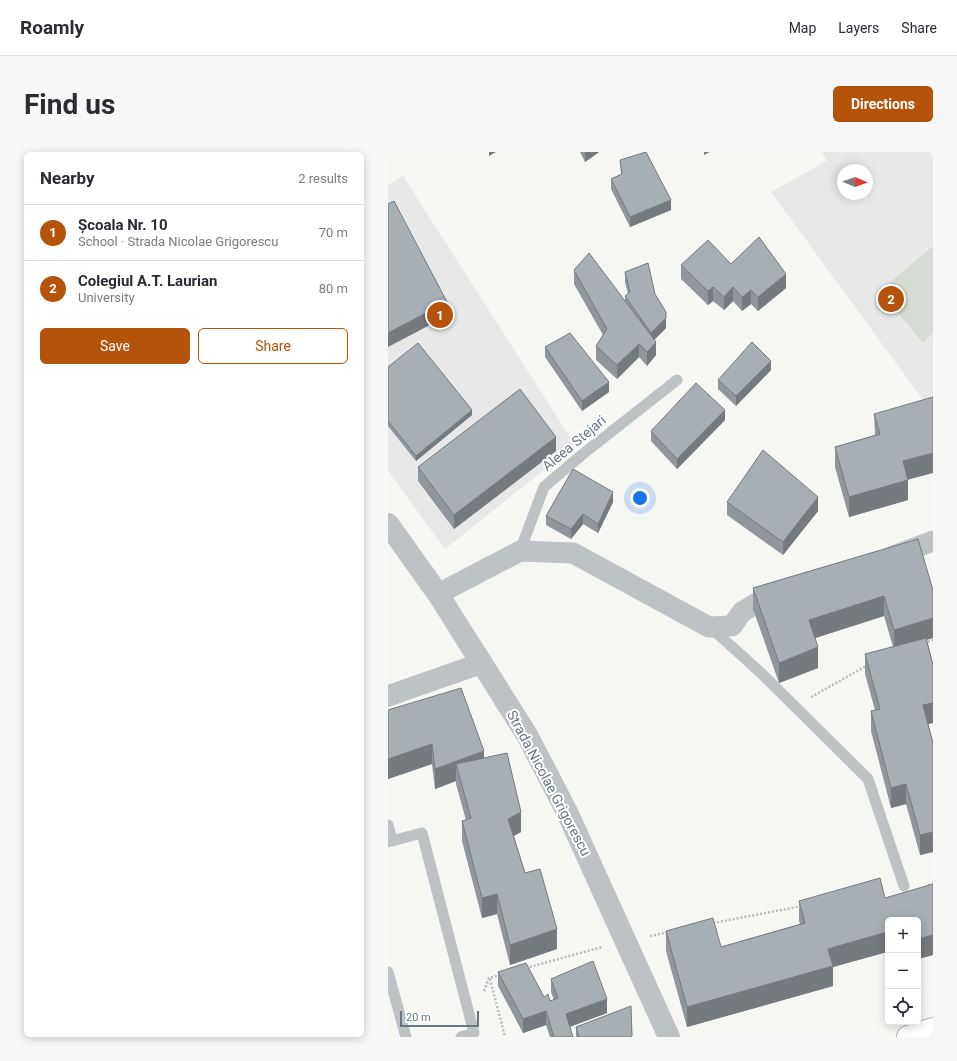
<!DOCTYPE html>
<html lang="en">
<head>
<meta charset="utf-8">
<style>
	:root { --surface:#fff; --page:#f7f7f7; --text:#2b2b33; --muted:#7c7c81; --line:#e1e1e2; --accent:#b45309 }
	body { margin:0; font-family:Roboto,sans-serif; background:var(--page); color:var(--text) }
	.controls { position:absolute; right:12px; bottom:12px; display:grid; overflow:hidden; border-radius:6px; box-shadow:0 2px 10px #0003 }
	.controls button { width:36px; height:36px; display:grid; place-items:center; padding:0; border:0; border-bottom:1px solid var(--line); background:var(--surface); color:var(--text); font:20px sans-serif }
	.compass { position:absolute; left:449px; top:12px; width:36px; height:36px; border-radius:50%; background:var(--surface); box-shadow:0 2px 10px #0003; rotate:92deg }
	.scale { position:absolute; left:12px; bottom:10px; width:79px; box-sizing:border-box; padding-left:4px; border:2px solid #677683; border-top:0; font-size:11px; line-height:14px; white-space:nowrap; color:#677683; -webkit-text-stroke:3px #fff; paint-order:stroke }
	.you { position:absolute; left:252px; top:346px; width:14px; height:14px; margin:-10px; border:3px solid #fff; border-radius:50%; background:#1a73e8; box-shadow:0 0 0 6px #1a73e833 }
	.badge { display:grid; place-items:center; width:26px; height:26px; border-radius:50%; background:var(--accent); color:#fff; font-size:13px; font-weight:700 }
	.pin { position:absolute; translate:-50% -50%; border:2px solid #fff; box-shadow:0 1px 4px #0006 }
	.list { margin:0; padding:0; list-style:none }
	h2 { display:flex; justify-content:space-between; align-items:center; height:52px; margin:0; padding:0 16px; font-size:17px }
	h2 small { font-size:13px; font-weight:400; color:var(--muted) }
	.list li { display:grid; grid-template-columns:26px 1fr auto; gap:12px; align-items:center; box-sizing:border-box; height:56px; padding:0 16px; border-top:1px solid var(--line) }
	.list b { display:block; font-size:15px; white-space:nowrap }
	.list p { margin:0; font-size:13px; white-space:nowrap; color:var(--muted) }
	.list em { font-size:13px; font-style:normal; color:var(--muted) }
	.actions { display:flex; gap:8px; padding:12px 16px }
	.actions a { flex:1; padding:9px 0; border:1px solid var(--accent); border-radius:6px; text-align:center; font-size:14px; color:var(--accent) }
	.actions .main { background:var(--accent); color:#fff }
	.icon { flex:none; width:22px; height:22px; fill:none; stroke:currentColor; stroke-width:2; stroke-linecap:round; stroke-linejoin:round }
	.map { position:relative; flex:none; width:545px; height:885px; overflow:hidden; border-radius:6px }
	header { display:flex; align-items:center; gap:24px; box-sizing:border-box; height:56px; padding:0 20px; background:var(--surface); border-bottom:1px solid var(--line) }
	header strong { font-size:19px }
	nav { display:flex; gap:22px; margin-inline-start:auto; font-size:14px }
	.intro { display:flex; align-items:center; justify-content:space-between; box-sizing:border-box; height:96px; padding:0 24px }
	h1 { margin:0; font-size:28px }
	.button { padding:10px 18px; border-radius:6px; background:var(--accent); color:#fff; font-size:14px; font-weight:700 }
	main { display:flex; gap:24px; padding:0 24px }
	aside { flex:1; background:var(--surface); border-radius:6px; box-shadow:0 2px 10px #0003 }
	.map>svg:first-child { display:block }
</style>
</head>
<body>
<header>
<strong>Roamly</strong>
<nav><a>Map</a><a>Layers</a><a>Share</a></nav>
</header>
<div class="intro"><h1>Find us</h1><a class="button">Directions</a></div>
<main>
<aside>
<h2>Nearby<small>2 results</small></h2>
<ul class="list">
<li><span class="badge">1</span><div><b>Școala Nr. 10</b><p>School · Strada Nicolae Grigorescu</p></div><em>70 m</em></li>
<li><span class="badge">2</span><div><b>Colegiul A.T. Laurian</b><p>University</p></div><em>80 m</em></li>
</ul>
<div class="actions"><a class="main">Save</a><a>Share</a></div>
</aside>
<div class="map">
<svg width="545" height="885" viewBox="0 0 545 885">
	<rect width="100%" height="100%" fill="#f6f6f3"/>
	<path fill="#e7e8e7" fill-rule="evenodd" d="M 434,0 L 545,0 L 545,253 L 541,256 L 383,40 L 439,9 ZM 455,18 L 479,18 L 479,42 L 455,42 Z
		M 15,24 L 187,293 L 57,397 L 0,319 L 0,33 Z"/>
	<path fill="#d6dbd3" d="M 545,94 L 545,181 L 535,191 L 492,139 Z"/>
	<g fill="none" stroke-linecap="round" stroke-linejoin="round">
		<g stroke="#b1b6ba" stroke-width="24">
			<path id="primary" d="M 520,885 L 545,877"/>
		</g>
		<path stroke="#b8bbbd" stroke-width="2.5" stroke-dasharray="2 2" stroke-linecap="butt" d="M 536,491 L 545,488
			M 423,545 L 480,513
			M 537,735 L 545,731
			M 325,771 L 414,754
			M 262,784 L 281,780
			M 138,816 L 214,795
			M 102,827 L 117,885
			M 96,839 L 101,826 L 112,823"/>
		<path stroke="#bdc2c5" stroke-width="11" d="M 132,399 L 156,335 L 195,302 L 289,228
			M 322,475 L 373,521 L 480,627 L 516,734
			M 0,673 L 4,689
			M 0,690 L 34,681 L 86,881 L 73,885
			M 0,820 L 18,885"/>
		<path stroke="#bdc2c5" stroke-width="21" d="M 505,404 L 545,389
			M 50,442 L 132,399 L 185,401 L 321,475 L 344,474 L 354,460 L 374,448 L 391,444
			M 0,544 L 94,511"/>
		<path stroke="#bdc2c5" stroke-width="22" d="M 0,372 L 50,442 L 139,583 L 179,660 L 281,885"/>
		<use href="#primary" stroke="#fff" stroke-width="22"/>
	</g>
	<path fill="#90969b" d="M 192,0 L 211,0 L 197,10 Z
		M 232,8 L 283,58 L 242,75 L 223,37 L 223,27 L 233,22 Z
		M 343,112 L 398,136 L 370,159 L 363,152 L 354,159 L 345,149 L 336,158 L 325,149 L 320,153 L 293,127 L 293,113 Z
		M 186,118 L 237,148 L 237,144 L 240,142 L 237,130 L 237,120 L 278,170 L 278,176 L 266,188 L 268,203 L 259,214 L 251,205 L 229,227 L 208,208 L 208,194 L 215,183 L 186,132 Z
		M 157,195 L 221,240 L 194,259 L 157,205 Z
		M 0,215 L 84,263 L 28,309 L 0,274 Z
		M 383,218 L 348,254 L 330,237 L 330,228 Z
		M 486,262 L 520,328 L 520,348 L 461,365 L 447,315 L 447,295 L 487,283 Z
		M 337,268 L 289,317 L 263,289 L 263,279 Z
		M 168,299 L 66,377 L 30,329 L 30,315 Z
		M 225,350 L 210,381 L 195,372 L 183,387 L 158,373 L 158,364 Z
		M 339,350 L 430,359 L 395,403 L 339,363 Z
		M 530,387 L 539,488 L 545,513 L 545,571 L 540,572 L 545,591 L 545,700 L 532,703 L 518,652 L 503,656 L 483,579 L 483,559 L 487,558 L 477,522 L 477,502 L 505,495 L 496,464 L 427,486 L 430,516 L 391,531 L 365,457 L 365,436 Z
		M 0,558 L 96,606 L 133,680 L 126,684 L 137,721 L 169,797 L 122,813 L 109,762 L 94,766 L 74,689 L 74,669 L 78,668 L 68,632 L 68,629 L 47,637 L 44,612 L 0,627 Z
		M 545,732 L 545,803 L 530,807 L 530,768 L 500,768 L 500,803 L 499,800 L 445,815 L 445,834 L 299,875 L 278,799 L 278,779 L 333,795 L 412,772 L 411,769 L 411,749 L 497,746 Z
		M 110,820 L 162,849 L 166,848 L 163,840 L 163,827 L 219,861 L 182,875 L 185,885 L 162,885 L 158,873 L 135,881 L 110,834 Z
		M 188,875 L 244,885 L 188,885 Z"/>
	<path fill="#757a7e" d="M 101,0 L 108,0 L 101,4 Z
		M 197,0 L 211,0 L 197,10 Z
		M 316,0 L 322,0 L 316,3 Z
		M 283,48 L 283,58 L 242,75 L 242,65 Z
		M 398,122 L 398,136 L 370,159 L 370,145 Z
		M 325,135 L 325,149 L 320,153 L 320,139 Z
		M 345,135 L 345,149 L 336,158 L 336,145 Z
		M 363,138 L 363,152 L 354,159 L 354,145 Z
		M 59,150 L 59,164 L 0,195 L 0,181 Z
		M 278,160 L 278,176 L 263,191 L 263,181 Z
		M 268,190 L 268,203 L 259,214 L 259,200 Z
		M 251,192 L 251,205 L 229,227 L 229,213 Z
		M 383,209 L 383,218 L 348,254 L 348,244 Z
		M 221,230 L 221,240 L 194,259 L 194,249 Z
		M 84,258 L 84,263 L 28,309 L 28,304 Z
		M 337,258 L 337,268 L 289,317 L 289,307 Z
		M 168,285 L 168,299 L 66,377 L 66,363 Z
		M 545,301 L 545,321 L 515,329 L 515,309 Z
		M 520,328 L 520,348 L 461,365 L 461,345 Z
		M 225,340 L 225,350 L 210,381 L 210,372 Z
		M 430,345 L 430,359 L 395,403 L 395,390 Z
		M 195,362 L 195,372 L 183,387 L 183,377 Z
		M 496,444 L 496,464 L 421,488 L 421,468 Z
		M 545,466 L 545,486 L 506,498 L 506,478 Z
		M 430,495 L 430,516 L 391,531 L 391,511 Z
		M 545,551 L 545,571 L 535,573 L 535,553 Z
		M 44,592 L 44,612 L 0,627 L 0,607 Z
		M 96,599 L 96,619 L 68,612 L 68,629 L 47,637 L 47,617 Z
		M 518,632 L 518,652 L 503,656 L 503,636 Z
		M 133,660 L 133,680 L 120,687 L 120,667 Z
		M 545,680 L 545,700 L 532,703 L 532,683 Z
		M 109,742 L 109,762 L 94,766 L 94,746 Z
		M 169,777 L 169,797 L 122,813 L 122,793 Z
		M 499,780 L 499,800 L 445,815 L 445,834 L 299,875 L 299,855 L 440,797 Z
		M 545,783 L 545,803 L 530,807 L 530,787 Z
		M 219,847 L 219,861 L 178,876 L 178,862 Z
		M 158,859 L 158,873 L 135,881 L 135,867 Z"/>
	<path fill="#a7afb4" stroke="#757a7e" d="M 258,0 L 283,48 L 242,65 L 223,27 L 234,22 L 232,8 Z
		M 6,49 L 59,150 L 0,181 L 0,52 Z
		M 371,85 L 398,122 L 370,145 L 363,138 L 354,145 L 345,135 L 336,145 L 325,135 L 320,139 L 293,113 L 320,88 L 343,112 Z
		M 201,101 L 268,190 L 259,200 L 251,192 L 229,213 L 208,194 L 219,177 L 186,118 Z
		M 260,111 L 267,142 L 278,160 L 278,166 L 263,181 L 237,144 L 242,140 L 237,120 Z
		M 182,181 L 221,230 L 194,249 L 157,195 Z
		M 364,190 L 383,209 L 348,244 L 330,228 Z
		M 30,191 L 84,258 L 28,304 L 0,269 L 0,215 Z
		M 308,231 L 337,258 L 289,307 L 263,279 Z
		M 132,237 L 168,285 L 66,363 L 30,315 Z
		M 545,245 L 545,301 L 515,309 L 520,328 L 461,345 L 447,295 L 492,282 L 486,262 Z
		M 375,298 L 430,345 L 395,390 L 339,350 Z
		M 185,317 L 225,340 L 210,372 L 195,362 L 183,377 L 158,364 Z
		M 530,387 L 545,438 L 545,466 L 506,478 L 496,444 L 421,468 L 430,495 L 391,511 L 365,436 Z
		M 538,486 L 545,513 L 545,551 L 535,553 L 545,591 L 545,680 L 532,683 L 518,632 L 503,636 L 483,559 L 492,557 L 477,502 Z
		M 73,536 L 96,599 L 47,617 L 44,592 L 0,607 L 0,558 Z
		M 119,601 L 133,660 L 120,667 L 137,721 L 152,717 L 169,777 L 122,793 L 109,742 L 94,746 L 74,669 L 83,666 L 68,612 Z
		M 492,726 L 497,746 L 545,732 L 545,783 L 530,787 L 530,768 L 500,768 L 500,783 L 499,780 L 440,797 L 445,814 L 299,855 L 278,779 L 325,766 L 333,795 L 417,771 L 411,749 Z
		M 205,809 L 219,847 L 178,862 L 185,885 L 166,885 L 158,859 L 135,867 L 110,820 L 138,811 L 156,845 L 160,842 L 162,849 L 170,846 L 163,827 Z
		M 243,854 L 244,884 L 242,885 L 191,885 L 188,875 Z"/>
	<g text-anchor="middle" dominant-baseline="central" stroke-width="4" stroke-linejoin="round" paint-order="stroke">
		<g font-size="14" fill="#677683" stroke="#fff">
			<text transform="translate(186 291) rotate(-40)">Aleea Stejari</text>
			<text transform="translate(161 631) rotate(62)">Strada Nicolae Grigorescu</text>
		</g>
	</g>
</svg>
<div class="controls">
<button>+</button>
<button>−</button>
<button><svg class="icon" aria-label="locate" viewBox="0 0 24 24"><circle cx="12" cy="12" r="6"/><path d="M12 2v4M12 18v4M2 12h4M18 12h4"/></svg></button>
</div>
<svg class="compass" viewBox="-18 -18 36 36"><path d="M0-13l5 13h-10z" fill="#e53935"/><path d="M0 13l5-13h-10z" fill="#7c7c81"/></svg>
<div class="scale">20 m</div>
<div class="you"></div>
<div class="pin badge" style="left:52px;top:163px">1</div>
<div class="pin badge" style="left:503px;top:147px">2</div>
</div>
</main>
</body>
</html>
